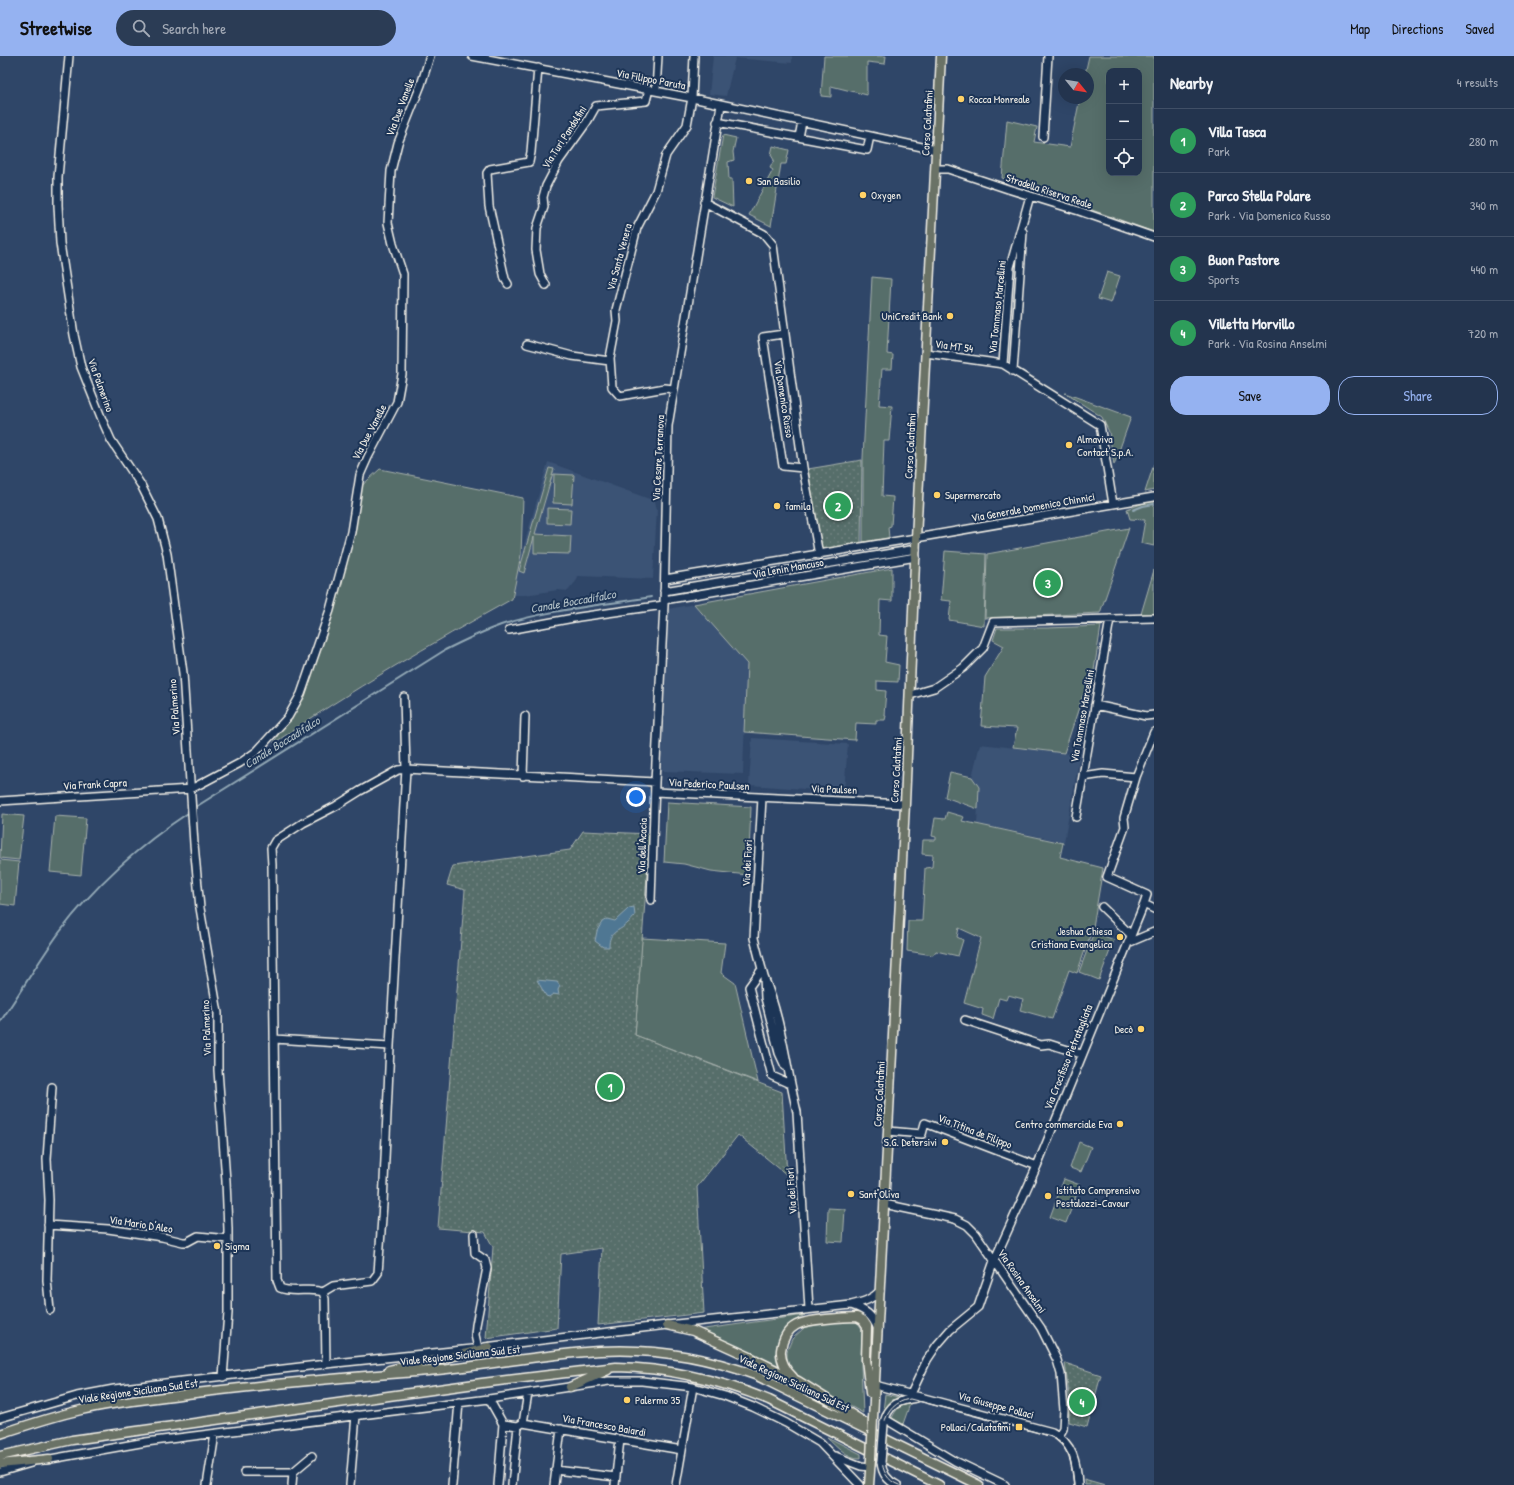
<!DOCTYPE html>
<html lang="en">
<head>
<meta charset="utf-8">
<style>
	:root { --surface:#23344e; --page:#2b3c55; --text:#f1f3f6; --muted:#a3aab6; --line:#404f66; --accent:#95b2f1 }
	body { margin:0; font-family:"Patrick Hand",sans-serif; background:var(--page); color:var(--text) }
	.controls { position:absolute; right:12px; top:12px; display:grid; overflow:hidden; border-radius:8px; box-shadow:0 4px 16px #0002 }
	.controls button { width:36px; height:36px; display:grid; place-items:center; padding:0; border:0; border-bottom:1px solid var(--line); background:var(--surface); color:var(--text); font:20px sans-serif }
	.compass { position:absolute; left:1058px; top:12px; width:36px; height:36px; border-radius:50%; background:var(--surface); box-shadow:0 4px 16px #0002; rotate:120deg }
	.you { position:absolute; left:636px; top:741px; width:14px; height:14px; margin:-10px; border:3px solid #fff; border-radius:50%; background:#1a73e8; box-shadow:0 0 0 6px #1a73e833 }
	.badge { display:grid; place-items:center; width:26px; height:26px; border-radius:50%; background:var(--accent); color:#fff; font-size:13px; font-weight:700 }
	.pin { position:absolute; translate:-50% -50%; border:2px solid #fff; box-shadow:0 1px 4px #0006 }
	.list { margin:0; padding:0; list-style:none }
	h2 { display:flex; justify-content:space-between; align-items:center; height:52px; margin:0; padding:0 16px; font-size:17px }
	h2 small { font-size:13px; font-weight:400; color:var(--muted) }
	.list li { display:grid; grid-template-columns:26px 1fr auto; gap:12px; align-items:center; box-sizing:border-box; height:64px; padding:0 16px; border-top:1px solid var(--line) }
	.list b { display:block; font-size:15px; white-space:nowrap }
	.list p { margin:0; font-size:13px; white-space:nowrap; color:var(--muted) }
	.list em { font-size:13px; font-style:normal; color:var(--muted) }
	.actions { display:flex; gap:8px; padding:12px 16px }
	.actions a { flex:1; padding:9px 0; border:1px solid var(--accent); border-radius:16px; text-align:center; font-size:14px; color:var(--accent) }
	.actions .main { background:var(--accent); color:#111 }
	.icon { flex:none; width:22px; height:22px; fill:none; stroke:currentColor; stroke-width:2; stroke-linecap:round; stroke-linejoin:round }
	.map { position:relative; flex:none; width:1154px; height:1429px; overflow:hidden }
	header { display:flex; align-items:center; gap:24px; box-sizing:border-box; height:56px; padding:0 20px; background:var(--accent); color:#111 }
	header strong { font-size:19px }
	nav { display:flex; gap:22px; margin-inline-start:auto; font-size:14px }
	.search { width:280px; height:36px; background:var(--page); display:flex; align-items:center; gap:10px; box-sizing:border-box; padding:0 14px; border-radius:22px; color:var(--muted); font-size:15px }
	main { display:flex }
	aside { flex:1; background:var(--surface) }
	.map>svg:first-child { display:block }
</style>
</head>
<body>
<header>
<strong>Streetwise</strong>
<div class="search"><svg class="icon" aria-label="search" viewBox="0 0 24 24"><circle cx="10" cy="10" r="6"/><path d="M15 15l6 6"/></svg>Search here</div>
<nav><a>Map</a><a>Directions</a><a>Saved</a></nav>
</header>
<main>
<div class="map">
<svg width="1154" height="1429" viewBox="0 0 1154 1429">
	<defs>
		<pattern id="park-dots" width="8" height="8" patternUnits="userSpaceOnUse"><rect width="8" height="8" fill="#576e6b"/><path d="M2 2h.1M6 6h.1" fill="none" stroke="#708380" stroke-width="1.8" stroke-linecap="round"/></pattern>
	</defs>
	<rect width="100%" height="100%" fill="#2f4668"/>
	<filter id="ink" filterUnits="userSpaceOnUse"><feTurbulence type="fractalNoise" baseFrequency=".025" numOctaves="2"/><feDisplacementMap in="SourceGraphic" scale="8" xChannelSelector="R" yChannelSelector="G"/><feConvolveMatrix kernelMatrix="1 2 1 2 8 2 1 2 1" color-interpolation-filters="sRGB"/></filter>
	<g filter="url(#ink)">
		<path fill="#3b5274" d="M 713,0 L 792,0 L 792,7 L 735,2 L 726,40 L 709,38 Z
			M 548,406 L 655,445 L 657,454 L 653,523 L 578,520 L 577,524 L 568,535 L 558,534 L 525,539 L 513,539 L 521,499 Z
			M 694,548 L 747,608 L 743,718 L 661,715 L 668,553 Z
			M 752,682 L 848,688 L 844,736 L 749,729 Z
			M 980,688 L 1080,699 L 1064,786 L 977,768 L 979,731 L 972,721 Z"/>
		<path fill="#576e6b" stroke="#a6b0aa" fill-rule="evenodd" d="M 824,0 L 886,0 L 885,8 L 867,6 L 867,39 L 831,30 L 831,41 L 821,40 Z
			M 1089,0 L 1154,0 L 1154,176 L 1002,122 L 1007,64 L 1037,71 L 1034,86 L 1070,91 L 1080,42 L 1088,42 L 1088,18 L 1085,18 ZM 1109,15 L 1139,15 L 1139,117 L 1109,117 Z
			M 723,79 L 736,82 L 733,96 L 734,104 L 728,106 L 729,123 L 732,123 L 733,151 L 712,141 Z
			M 773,90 L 789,94 L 786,108 L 781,108 L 771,170 L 749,159 L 773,114 L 770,112 L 774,104 L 771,99 Z
			M 1107,216 L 1120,220 L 1111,247 L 1098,243 Z
			M 872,221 L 891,223 L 887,298 L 893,299 L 892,313 L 882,313 L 879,349 L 892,350 L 889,385 L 884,385 L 882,440 L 893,441 L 891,470 L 888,471 L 889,482 L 863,486 L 863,402 Z
			M 1065,337 L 1131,361 L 1114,409 L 1109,376 L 1102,361 Z
			M 1154,408 L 1154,434 L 1145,436 Z
			M 549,412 L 554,413 L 535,478 L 571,480 L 570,498 L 534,497 L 534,481 L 524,517 L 519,515 Z
			M 380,413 L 523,442 L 521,499 L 512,543 C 431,588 351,634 274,687 L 310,613 L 351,476 L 358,433 Z
			M 554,418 L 574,419 L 572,448 L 553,447 Z
			M 1154,445 L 1154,490 L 1141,487 L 1145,464 L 1130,463 L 1127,453 L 1144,447 Z
			M 547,452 L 571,453 L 570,468 L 547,467 Z
			M 1129,472 L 1100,557 L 985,562 L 987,498 Z
			M 945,495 L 986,498 L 984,570 L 949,564 L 951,545 L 941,544 Z
			M 892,512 L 892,545 L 880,544 L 879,579 L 887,580 L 885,606 L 899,609 L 898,626 L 877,625 L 877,634 L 886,635 L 884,659 L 886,660 L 885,664 L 876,664 L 876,668 L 856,667 L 855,684 L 744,676 L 747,608 L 694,548 Z
			M 1154,514 L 1154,559 L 1141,558 Z
			M 1101,570 L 1090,640 L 1083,639 L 1064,697 L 1013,691 L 1017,672 L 981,670 L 985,621 L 1004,590 L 993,584 L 997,572 L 1047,572 Z
			M 950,716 L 972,721 L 979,731 L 978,753 L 945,741 Z
			M 667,746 L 751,751 L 748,819 L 711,815 L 684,808 L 664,806 Z
			M 947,756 L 964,761 L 962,765 L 1063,787 L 1060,801 L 1103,812 L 1093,871 L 1077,917 L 1069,914 L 1052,963 L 1020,954 L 1023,943 L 1008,939 L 1006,944 L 999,942 L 993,963 L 982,959 L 983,953 L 964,947 L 981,882 L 959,872 L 957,881 L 963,884 L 958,900 L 936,895 L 933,899 L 907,895 L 908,865 L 922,865 L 925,812 L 932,811 L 933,799 L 922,798 L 923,784 L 936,784 L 936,781 L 932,780 L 935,762 L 945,763 Z
			M 2,758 L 24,760 L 19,804 L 0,802 Z
			M 55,760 L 86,762 L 81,819 L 50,816 Z
			M 0,804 L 19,806 L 15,850 L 0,848 Z
			M 1094,876 L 1114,884 L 1099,924 L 1079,916 Z
			M 642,882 L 725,887 L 721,917 L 735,927 L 758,1026 L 635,979 Z
			M 1079,1086 L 1091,1091 L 1081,1116 L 1070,1112 Z
			M 1064,1123 L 1080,1129 L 1066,1167 L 1050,1161 Z
			M 828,1152 L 845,1153 L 843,1186 L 827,1185 Z
			M 805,1259 C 780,1271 773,1285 779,1311 L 718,1281 L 697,1274 Z
			M 849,1264 L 858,1267 L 862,1273 L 861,1309 L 863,1357 L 804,1325 L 791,1315 L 787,1305 L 787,1295 L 792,1283 L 805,1271 Z
			M 885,1338 L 898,1341 L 891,1345 L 883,1356 Z
			M 910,1348 L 903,1368 L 892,1362 C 896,1353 900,1349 910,1348 Z
			M 827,1381 L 861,1398 L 861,1402 C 847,1403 836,1389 827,1381 Z"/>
		<path fill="url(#park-dots)" stroke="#a6b0aa" d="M 862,404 L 861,487 L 822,494 L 808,413 Z
			M 583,775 L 650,778 L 635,979 L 782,1036 L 787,1119 L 738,1079 L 697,1131 L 704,1257 L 598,1269 L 602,1192 L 561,1198 L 557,1272 L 486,1282 L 493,1191 L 485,1176 L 438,1172 L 465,834 L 447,829 L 453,810 L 570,794 Z
			M 1065,1307 L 1101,1319 L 1087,1371 L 1069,1366 L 1069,1339 Z
			M 1084,1423 L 1105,1429 L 1085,1429 Z"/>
		<path fill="#507793" stroke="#92a8b5" d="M 634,851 L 635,860 C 633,862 631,865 628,867 C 618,877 609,874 609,891 L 603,891 L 595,885 L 597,875 L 602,866 L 607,863 L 615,865 L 629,852 Z
			M 537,924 L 557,926 L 560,930 L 558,934 L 559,939 L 553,938 L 549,941 L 546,940 Z"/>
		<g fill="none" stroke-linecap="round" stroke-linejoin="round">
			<path stroke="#92a8b5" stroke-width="2" d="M 1133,454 L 1143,450 L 1154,448
				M 194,752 L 445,594 C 463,585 481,576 501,569 C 547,554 603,549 651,541
				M 0,966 C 20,937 38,906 59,877 C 95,829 141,788 191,755"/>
			<g stroke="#f4f1e8" stroke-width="10">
				<path id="minor" d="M 69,0 L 58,121 L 58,149 L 60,187 L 74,279 L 81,311 L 103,366 L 111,384 L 141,429 L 158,463 L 167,498 L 183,617 L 194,788 L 200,852 L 218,957 L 218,1014 L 226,1125 L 228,1173 L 228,1257 L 223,1321
					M 472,0 L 692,42 L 936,94
					M 656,35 L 658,0
					M 717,66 L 867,94 L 870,80
					M 799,81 L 802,66
					M 1043,81 L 1048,0
					M 936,113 L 948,113 L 1008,133 L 1079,155 L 1154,181
					M 704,146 L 764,178 L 773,189 L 803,412 L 819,499
					M 508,228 L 505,223 L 489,150 L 487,117 L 490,113 L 529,106 L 531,96 L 538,12
					M 546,229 L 540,218 L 536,194 L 537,172 L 544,151 L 543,141 L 546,130 L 559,105 L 587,66 L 596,50 L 646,45 L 649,33
					M 784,278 L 763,281 L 783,410 L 803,412
					M 527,288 L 572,300 L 610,305
					M 926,297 L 1003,308 L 1100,369 L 1113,448
					M 1003,308 L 1010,211 L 1030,140
					M 1013,315 L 1023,176
					M 674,333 L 665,332 L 620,340 L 612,331 L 610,302 L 617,265 L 616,254 L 637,172 L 656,135 L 666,99 L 687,69 L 692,42 L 694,0
					M 665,523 L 916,482 L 1154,441
					M 664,535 L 916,493
					M 664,544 L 916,501
					M 509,574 L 579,561 L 664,549
					M 910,639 L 934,632 L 963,612 L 983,592 L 993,566 L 1154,562
					M 404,641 L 406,713 L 390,990 L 383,1148 L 378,1217 L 372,1225 L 333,1230 L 323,1236 C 309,1231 294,1238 280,1232 L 277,1224 L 272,809 L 271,792 L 275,785 L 303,767 L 336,750 L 360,735 L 398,714 L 406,713 L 655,726
					M 1095,649 L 1146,660 L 1154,659
					M 523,720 L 525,660
					M 1083,721 L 1103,718 L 1136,721
					M 655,736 L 905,748
					M 762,742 L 754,882 L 764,921 L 765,942 L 779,997 L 785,1010
					M 0,745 L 191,733 L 240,707 L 257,695 L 288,661 L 301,638 L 330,554 L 351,476 L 360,419 L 368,401 L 397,346 L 402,318 L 403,218 L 393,188 L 388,167 L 391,115 L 398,87 L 421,29 L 430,0
					M 1076,761 L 1110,563
					M 651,844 L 655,726 L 664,549 L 668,370 L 721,49
					M 1144,848 L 1154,853
					M 1102,851 L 1131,879
					M 1128,887 L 1154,876
					M 762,913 L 749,931 L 772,1020 L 790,1028
					M 764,921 C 782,964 786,1010 797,1056 L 809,1253
					M 965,964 L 1041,989 L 1049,988 L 1081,998
					M 274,983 L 390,990
					M 888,1075 L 922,1078 L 925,1067 L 1037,1110
					M 884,1148 L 955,1163 L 967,1169 L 976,1178 L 1041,1272 L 1057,1304 L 1061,1318 L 1064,1354 L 1063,1373 L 1059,1380
					M 48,1169 L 108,1173 L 162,1181 L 183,1186 L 187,1186 L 198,1180 L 228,1183
					M 474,1178 L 475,1197 L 485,1204 L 487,1212 L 476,1269 L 475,1279 L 478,1292
					M 323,1236 L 325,1243 L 326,1308
					M 851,1249 C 866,1254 872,1259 878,1273
					M 50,1254 L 47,1224 L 49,1144 L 47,1103 L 52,1031
					M 485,1291 L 667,1269 L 851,1249 C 863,1246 871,1244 880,1235
					M 875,1329 L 1052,1376 C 1073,1387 1077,1407 1078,1429
					M 911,1338 L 927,1304 L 937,1289 L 950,1274 L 978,1251 L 994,1205 L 1037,1110 L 1144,848 L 1147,839 L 1107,821 L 1125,771 L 1124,762 L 1136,721 L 1154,676
					M 489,1343 L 503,1368 L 498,1429
					M 0,1362 L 77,1340 L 114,1333 L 326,1308 L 472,1293
					M 885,1363 L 955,1405 L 1005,1429
					M 523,1367 L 682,1394
					M 884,1367 C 888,1348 900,1344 917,1342
					M 503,1368 L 518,1370 L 523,1367 L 528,1337
					M 835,1400 L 861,1410 L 870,1411
					M 45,1404 L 146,1386 L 489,1343 L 609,1325 L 642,1325 L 693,1331 L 725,1340 L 753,1351 L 786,1367 L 820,1387 L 860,1429
					M 881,1406 C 882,1417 888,1425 897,1429
					M 555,1414 L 616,1421
					M 0,1416 L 31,1407
					M 244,1416 L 293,1416
					M 207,1429 L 215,1378
					M 292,1429 L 293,1416 L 312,1400
					M 350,1429 L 356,1359
					M 452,1429 L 459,1346
					M 512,1429 L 518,1370
					M 554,1429 L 561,1373
					M 615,1429 L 620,1383
					M 676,1429 L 693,1331"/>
			</g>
			<g stroke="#f4f1e8" stroke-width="11">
				<path id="major" d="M 667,1269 L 693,1275 L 750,1301 L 798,1325 L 872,1371
					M 389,1314 C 422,1306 456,1301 489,1291
					M 793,1321 C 786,1315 780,1304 781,1294 C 785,1267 803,1265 826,1263 C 836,1262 847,1261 857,1261 L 863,1264 L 867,1270 L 866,1303 L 870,1337
					M 570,1331 L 608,1314
					M 873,1363 L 905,748 L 916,482 L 941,0
					M 0,1378 C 27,1369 54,1360 81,1354 C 116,1346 152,1343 187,1338 C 268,1328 348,1321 428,1315 C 486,1310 543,1298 600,1295 C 653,1292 706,1301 755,1319 L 979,1429
					M 0,1400 L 72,1384 L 482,1327 L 616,1311 C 669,1312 720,1324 769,1344 L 939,1429
					M 0,1408 L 49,1403
					M 869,1429 L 871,1402"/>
			</g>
			<use href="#minor" stroke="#1d3557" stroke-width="7"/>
			<use href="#major" stroke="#6a7266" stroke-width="8"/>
			<path stroke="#f4f1e8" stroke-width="1" d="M 899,1429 C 874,1420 883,1389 884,1368 C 887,1355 896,1345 910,1343 L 981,1361 L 1036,1376 L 1054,1382 L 1062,1388 L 1070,1401 L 1074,1429"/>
			<g stroke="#f4f1e8" stroke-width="10" stroke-linecap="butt">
				<path id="minor-bridge" d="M 881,1406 L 884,1368"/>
			</g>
			<g stroke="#f4f1e8" stroke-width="11" stroke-linecap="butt">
				<path id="major-bridge" d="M 871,1402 L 873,1363"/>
			</g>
			<use href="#minor-bridge" stroke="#1d3557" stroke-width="7"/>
			<use href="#major-bridge" stroke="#6a7266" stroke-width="8"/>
		</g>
	</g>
	<g fill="#ffd166" stroke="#1d3557" stroke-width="1.5">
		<circle cx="961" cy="43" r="4"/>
		<circle cx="749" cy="125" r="4"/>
		<circle cx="863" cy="139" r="4"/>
		<circle cx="950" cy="260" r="4"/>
		<circle cx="1069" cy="389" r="4"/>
		<circle cx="937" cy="439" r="4"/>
		<circle cx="777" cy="450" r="4"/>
		<circle cx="1120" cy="881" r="4"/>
		<circle cx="1141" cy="973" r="4"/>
		<circle cx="1120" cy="1068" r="4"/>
		<circle cx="945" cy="1086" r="4"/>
		<circle cx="851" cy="1138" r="4"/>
		<circle cx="1048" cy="1140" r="4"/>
		<circle cx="217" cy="1190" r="4"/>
		<circle cx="627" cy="1344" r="4"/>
		<rect x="1015" y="1367" width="8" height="8" rx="2"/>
	</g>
	<g text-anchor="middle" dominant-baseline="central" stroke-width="4" stroke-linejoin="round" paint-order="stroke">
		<g font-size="11" fill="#f4f1e8" stroke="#1d3557">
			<text transform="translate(651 23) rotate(11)">Via Filippo Paruta</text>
			<text transform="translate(400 51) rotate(-69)">Via Due Vanelle</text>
			<text transform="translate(927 67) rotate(-87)">Corso Calatafimi</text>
			<text transform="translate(564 81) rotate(-57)">Via Turi Pandolfini</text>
			<text transform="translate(1049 135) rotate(18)">Stradella Riserva Reale</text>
			<text transform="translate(619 201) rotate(-75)">Via Santa Venera</text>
			<text transform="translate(997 251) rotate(-84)">Via Tommaso Marcellini</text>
			<text transform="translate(954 290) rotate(8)">Via MT 54</text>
			<text transform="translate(101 329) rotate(70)">Via Palmerino</text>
			<text transform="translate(784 343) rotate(81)">Via Domenico Russo</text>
			<text transform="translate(369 376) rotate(-62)">Via Due Vanelle</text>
			<text transform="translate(910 390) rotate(-87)">Corso Calatafimi</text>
			<text transform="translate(658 402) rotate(-87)">Via Cesare Terranova</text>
			<text transform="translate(1033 451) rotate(-10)">Via Generale Domenico Chinnici</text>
			<text transform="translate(788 512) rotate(-10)">Via Lenin Mancuso</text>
			<text transform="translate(174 651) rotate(-94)">Via Palmerino</text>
			<text transform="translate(1082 660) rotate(-80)">Via Tommaso Marcellini</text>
			<text transform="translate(896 714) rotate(-87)">Corso Calatafimi</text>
			<text transform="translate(95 728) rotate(-3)">Via Frank Capra</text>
			<text transform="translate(709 728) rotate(3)">Via Federico Paulsen</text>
			<text transform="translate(834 733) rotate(2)">Via Paulsen</text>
			<text transform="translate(642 790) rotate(-88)">Via dell'Acacia</text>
			<text transform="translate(747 807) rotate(-87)">Via dei Fiori</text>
			<text transform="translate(206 972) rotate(-92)">Via Palmerino</text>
			<text transform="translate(1068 1001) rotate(-68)">Via Crocifisso Pietratagliata</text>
			<text transform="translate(879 1038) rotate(-87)">Corso Calatafimi</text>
			<text transform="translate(975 1075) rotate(21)">Via Titina de Filippo</text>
			<text transform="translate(791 1135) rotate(-94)">Via dei Fiori</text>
			<text transform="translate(141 1168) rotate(9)">Via Mario D'Aleo</text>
			<text transform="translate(1022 1225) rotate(55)">Via Rosina Anselmi</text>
			<text transform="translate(460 1299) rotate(-6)">Viale Regione Siciliana Sud Est</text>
			<text transform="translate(794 1327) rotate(25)">Viale Regione Siciliana Sud Est</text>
			<text transform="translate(138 1335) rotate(-8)">Viale Regione Siciliana Sud Est</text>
			<text transform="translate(996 1349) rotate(15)">Via Giuseppe Pollaci</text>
			<text transform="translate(604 1369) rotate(10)">Via Francesco Baiardi</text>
		</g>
		<g font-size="11" fill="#f4f1e8" stroke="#1d3557" text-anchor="start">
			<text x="969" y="43">Rocca Monreale</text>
			<text x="757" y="125">San Basilio</text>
			<text x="871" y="139">Oxygen</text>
			<text x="942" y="260" text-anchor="end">UniCredit Bank</text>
			<text x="1077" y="383">Almaviva<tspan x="1077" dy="13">Contact S.p.A.</tspan></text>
			<text x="945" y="439">Supermercato</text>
			<text x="785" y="450">famila</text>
			<text x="1112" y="875" text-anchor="end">Jeshua Chiesa<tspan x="1112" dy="13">Cristiana Evangelica</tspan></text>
			<text x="1133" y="973" text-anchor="end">Decò</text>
			<text x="1112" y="1068" text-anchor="end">Centro commerciale Eva</text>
			<text x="937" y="1086" text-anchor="end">S.G. Detersivi</text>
			<text x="1056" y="1134">Istituto Comprensivo<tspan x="1056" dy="13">Pestalozzi-Cavour</tspan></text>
			<text x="859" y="1138">Sant'Oliva</text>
			<text x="225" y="1190">Sigma</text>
			<text x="635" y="1344">Palermo 35</text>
			<text x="1011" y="1371" text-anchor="end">Pollaci/Calatafimi</text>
		</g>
		<g font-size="12" font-style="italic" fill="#b2c0c6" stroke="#1d3557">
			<text transform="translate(573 545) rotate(-10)">Canale Boccadifalco</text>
			<text transform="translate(282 686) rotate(-32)">Canale Boccadifalco</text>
		</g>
	</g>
</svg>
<div class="controls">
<button>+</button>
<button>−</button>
<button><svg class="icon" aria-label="locate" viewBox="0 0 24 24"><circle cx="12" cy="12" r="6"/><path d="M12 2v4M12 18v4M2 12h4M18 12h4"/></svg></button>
</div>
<svg class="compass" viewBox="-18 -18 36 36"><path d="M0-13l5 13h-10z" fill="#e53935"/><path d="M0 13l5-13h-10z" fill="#a3aab6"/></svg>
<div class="you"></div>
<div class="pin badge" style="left:610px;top:1031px;background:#2e9e5b">1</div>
<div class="pin badge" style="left:838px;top:450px;background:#2e9e5b">2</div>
<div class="pin badge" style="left:1048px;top:527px;background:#2e9e5b">3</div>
<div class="pin badge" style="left:1082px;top:1346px;background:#2e9e5b">4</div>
</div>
<aside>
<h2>Nearby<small>4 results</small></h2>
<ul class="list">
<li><span class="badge" style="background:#2e9e5b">1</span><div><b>Villa Tasca</b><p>Park</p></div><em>280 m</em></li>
<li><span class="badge" style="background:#2e9e5b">2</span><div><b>Parco Stella Polare</b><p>Park · Via Domenico Russo</p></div><em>340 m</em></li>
<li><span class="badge" style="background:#2e9e5b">3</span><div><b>Buon Pastore</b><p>Sports</p></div><em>440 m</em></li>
<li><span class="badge" style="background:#2e9e5b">4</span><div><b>Villetta Morvillo</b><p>Park · Via Rosina Anselmi</p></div><em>720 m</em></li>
</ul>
<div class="actions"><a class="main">Save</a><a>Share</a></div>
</aside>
</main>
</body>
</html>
